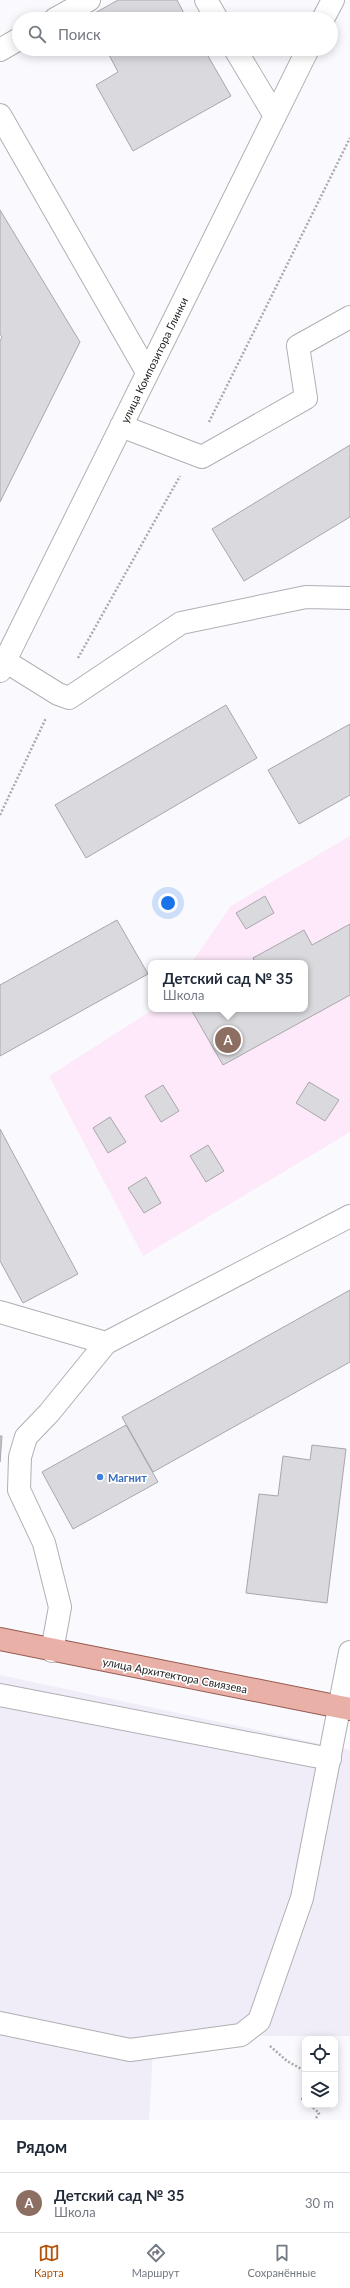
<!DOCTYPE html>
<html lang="ru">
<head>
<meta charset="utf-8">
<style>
	:root { --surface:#fff; --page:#f2f2f3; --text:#1f2937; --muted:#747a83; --line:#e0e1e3; --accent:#b45309 }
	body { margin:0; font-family:Lato,sans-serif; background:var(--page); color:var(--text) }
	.controls { position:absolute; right:12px; bottom:12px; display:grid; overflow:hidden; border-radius:8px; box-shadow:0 2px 10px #0003 }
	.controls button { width:36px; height:36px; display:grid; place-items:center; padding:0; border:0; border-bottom:1px solid var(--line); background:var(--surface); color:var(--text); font:20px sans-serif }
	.you { position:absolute; left:168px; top:903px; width:14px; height:14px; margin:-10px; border:3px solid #fff; border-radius:50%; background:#1a73e8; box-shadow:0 0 0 6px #1a73e833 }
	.badge { display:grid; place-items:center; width:26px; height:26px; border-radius:50%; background:var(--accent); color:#fff; font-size:13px; font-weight:700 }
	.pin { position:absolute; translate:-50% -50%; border:2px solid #fff; box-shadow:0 1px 4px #0006 }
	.popup { position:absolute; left:148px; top:960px; width:160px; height:52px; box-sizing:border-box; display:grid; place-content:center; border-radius:8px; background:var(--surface); filter:drop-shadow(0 1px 3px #0005); font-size:13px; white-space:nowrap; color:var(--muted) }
	.popup b { font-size:15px; color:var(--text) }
	.popup::after { content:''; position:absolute; left:50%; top:100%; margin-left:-8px; border:8px solid transparent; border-top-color:var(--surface) }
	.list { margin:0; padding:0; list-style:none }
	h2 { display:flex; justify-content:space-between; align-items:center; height:52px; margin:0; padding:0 16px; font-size:17px }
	h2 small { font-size:13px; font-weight:400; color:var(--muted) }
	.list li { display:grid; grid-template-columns:26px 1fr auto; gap:12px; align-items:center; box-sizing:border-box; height:60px; padding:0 16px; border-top:1px solid var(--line) }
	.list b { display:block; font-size:15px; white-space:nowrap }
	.list p { margin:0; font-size:13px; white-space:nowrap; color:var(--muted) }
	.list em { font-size:13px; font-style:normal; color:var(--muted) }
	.icon { flex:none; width:22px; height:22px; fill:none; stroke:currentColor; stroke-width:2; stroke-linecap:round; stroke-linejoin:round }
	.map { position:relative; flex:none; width:350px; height:2120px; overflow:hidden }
	.search { position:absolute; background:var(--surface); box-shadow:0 2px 10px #0003; left:12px; right:12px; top:12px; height:44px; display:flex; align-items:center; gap:10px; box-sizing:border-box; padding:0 14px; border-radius:22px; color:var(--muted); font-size:15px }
	.sheet { height:112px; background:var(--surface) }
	nav { display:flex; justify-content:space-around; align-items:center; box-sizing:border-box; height:56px; border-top:1px solid var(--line); background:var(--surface); font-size:11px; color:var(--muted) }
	nav a { display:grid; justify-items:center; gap:2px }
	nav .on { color:var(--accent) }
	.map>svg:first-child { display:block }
</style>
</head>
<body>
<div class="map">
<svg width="350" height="2120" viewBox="0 0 350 2120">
	<rect width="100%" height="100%" fill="#faf9fd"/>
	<path fill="#f0edf9" d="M 0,1675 L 350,1750 L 350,2036 L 154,2036 L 149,2120 L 0,2120 Z"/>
	<path fill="#fde9f9" d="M 350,836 L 350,1132 L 143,1256 L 49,1076 L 154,1009 L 305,1009 L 305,963 L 191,963 L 231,906 Z"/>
	<path fill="#dad9dd" stroke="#a8a7ab" d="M 118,0 L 177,0 L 187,19 L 89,19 L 88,17 Z
		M 106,49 L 204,49 L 231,96 L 133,151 L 96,85 L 118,72 Z
		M 0,210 L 80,342 L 0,502 L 0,341 L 2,337 L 0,334 Z
		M 350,445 L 350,517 L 244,581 L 212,529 Z
		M 226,705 L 257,758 L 86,858 L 55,805 Z
		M 350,724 L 350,795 L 299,824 L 268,770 Z
		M 265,896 L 274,913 L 246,929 L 236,913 Z
		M 117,920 L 148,974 L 0,1056 L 0,985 Z
		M 350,924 L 350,995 L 223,1065 L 192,1011 L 196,1009 L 305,1009 L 305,963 L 255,963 L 253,958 L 304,930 L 312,945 Z
		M 309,1082 L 339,1100 L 325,1121 L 296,1103 Z
		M 163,1085 L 179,1111 L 161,1122 L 145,1096 Z
		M 110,1117 L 126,1142 L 108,1153 L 93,1128 Z
		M 0,1129 L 78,1274 L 23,1303 L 0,1261 Z
		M 208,1145 L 224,1171 L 206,1182 L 190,1156 Z
		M 146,1177 L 161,1203 L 144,1213 L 128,1188 Z
		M 350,1290 L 350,1362 L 153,1472 L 122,1417 Z
		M 126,1425 L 158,1482 L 73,1529 L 42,1472 Z
		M 0,1436 L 2,1436 L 0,1462 Z
		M 312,1445 L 346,1449 L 327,1603 L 246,1593 L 259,1494 L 278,1496 L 283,1456 L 310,1460 Z"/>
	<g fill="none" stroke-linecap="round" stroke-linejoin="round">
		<g stroke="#b0afb3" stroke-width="24">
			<path id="minor" d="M 206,0 L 217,19
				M 55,19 L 89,0
				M 323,19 L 333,0
				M 235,49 L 275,116
				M 0,50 L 19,39
				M 0,115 L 147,372
				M 121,426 L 202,457 L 306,398 L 298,346 L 350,317
				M 5,661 L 58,694 L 69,698 L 181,623 L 306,597 L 350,598
				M 0,671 L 308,49
				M 0,1312 L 106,1343 L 350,1216
				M 52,1651 L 60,1607 L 44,1543 L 19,1490 L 20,1457 L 26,1437 L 49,1413 L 106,1343
				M 0,1695 L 330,1759
				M 0,2023 L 130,2050 L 241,2035 L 259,2021 L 302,1898 L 350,1652"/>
		</g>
		<g stroke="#975950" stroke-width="24">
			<path id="major" d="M 0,1639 L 350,1709"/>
		</g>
		<path stroke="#aaa9ac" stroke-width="2.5" stroke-dasharray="2 2" stroke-linecap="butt" d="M 209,422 L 350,138
			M 78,658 L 180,476
			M 0,815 L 46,718
			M 270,2046 L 287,2061 L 305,2071
			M 305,2095 L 302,2099 L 305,2101
			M 310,2105 L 319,2113 L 315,2120"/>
		<use href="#minor" stroke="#fff" stroke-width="22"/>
		<use href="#major" stroke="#e8b0a7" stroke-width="22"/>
	</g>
	<circle fill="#3f7fe0" stroke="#fff" stroke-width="1.5" cx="100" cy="1477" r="4"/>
	<g text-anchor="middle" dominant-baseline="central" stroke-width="3.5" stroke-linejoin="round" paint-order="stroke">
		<g font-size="11" fill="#1c1b1d" stroke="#fff">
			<text transform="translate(154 360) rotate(-64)">улица Композитора Глинки</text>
			<text transform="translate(175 1675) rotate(11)">улица Архитектора Свиязева</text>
		</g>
		<g font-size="11" font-weight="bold" fill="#366cbe" stroke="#fff" text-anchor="start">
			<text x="108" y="1477">Магнит</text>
		</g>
	</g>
</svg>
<div class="controls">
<button><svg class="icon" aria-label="locate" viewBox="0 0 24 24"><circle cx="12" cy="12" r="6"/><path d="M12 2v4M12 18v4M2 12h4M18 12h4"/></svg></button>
<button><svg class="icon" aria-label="layers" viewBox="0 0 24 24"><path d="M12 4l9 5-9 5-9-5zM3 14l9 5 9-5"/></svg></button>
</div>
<div class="you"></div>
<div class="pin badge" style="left:228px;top:1040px;background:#8d6e63">A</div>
<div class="popup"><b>Детский сад № 35</b>Школа</div>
<div class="search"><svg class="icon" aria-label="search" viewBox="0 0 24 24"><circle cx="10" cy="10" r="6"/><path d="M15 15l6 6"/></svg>Поиск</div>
</div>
<section class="sheet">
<h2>Рядом<small></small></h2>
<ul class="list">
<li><span class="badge" style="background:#8d6e63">A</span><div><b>Детский сад № 35</b><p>Школа</p></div><em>30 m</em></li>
</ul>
</section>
<nav>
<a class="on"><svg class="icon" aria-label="map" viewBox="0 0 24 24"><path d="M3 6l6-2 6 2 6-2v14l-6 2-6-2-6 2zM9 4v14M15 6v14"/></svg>Карта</a>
<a><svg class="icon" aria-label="directions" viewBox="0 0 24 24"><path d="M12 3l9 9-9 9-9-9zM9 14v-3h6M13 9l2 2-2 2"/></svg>Маршрут</a>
<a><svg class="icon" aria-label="saved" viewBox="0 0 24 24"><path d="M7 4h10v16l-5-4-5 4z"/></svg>Сохранённые</a>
</nav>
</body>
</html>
